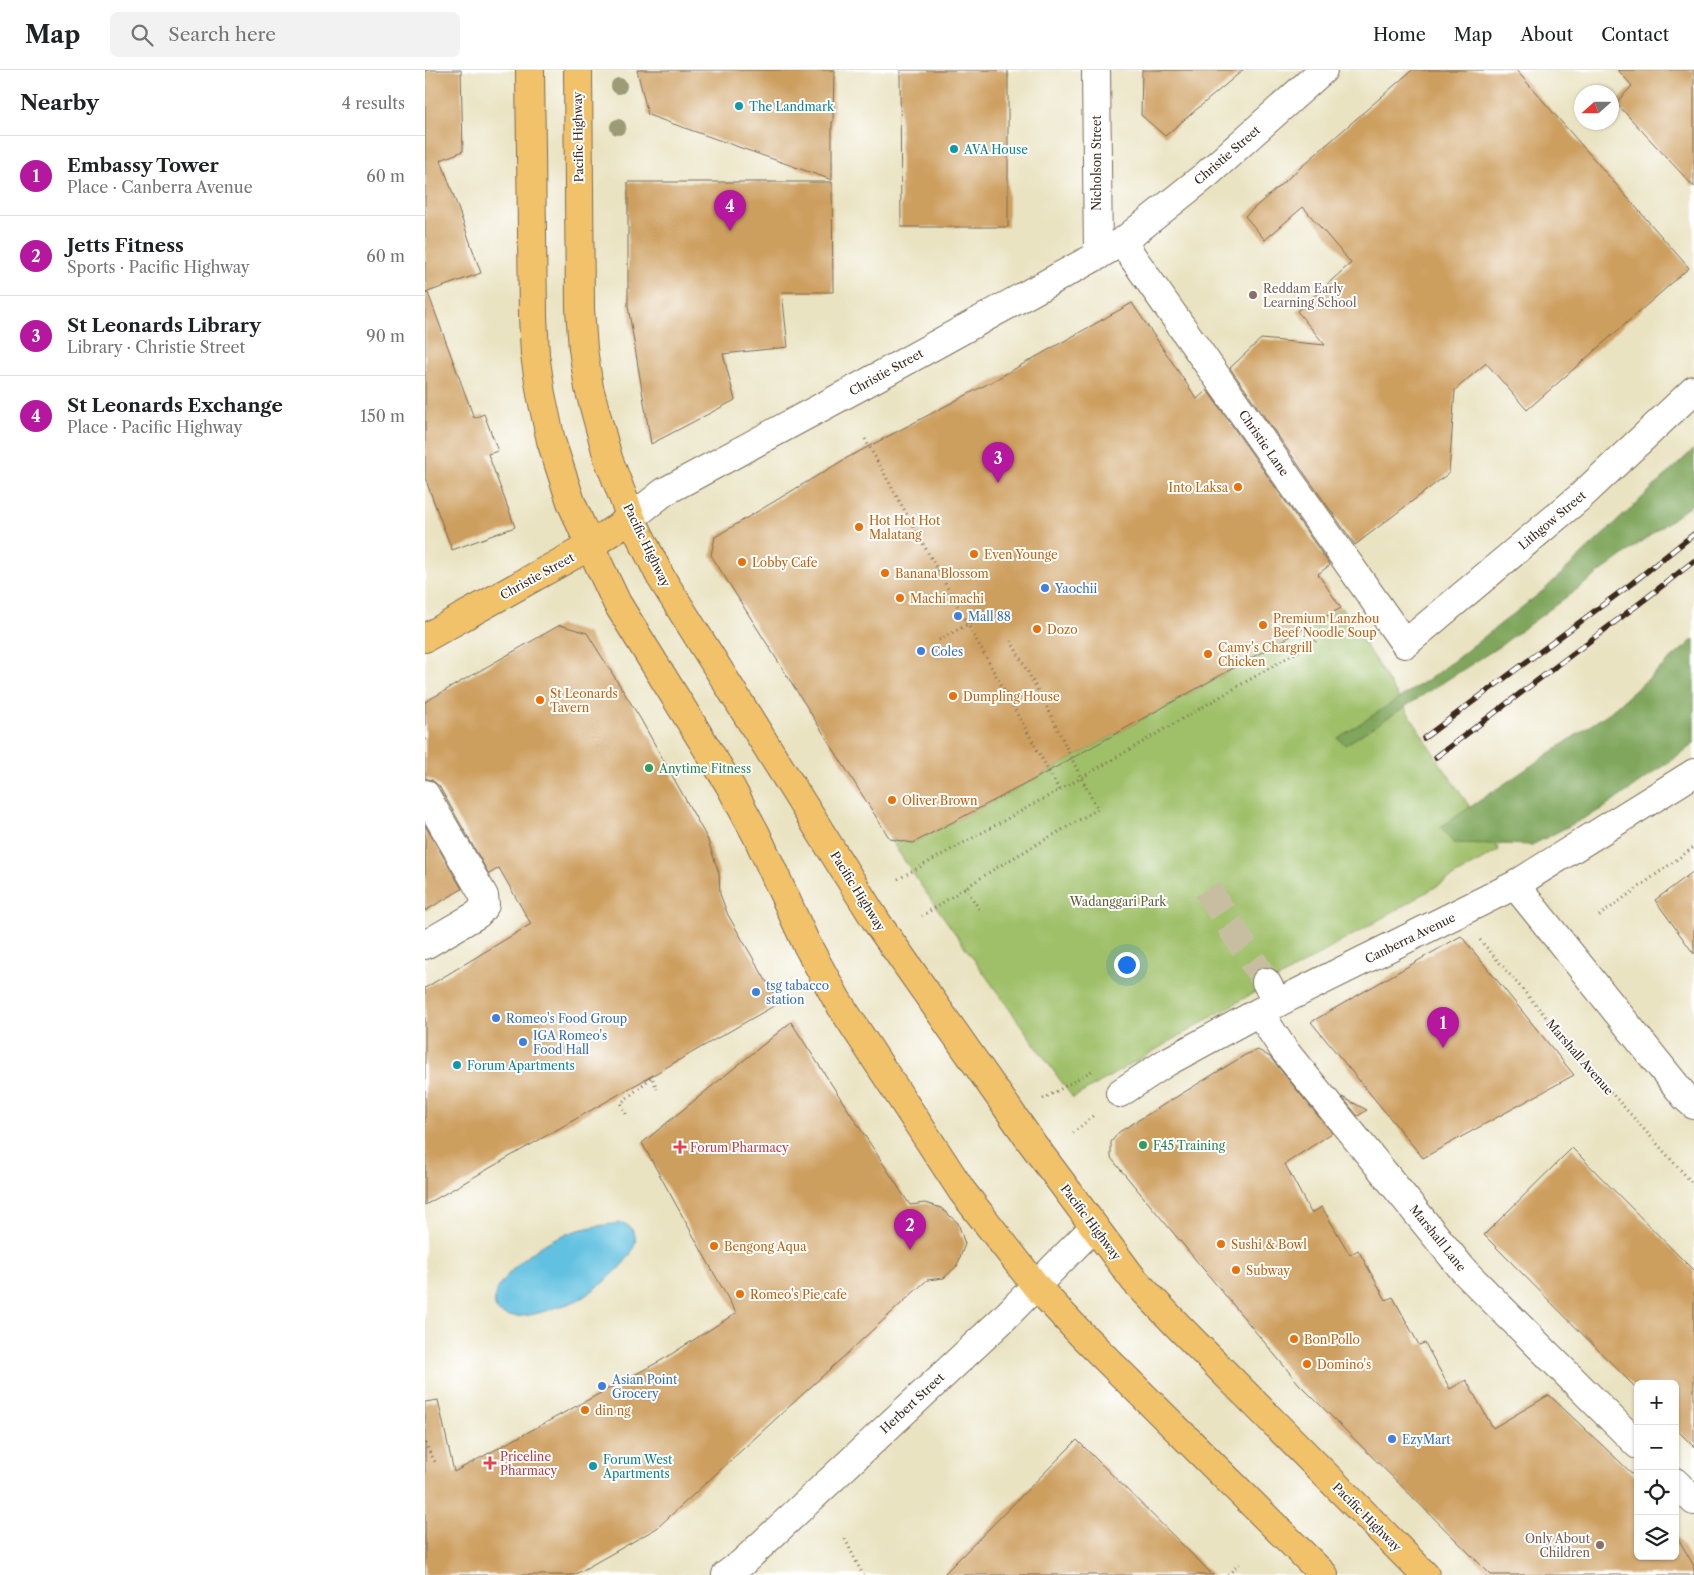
<!DOCTYPE html>
<html lang="en">
<head>
<meta charset="utf-8">
<style>
	:root { --surface:#fff; --page:#f2f2f2; --text:#202124; --muted:#757577; --line:#e0e0e0; --accent:#b5179e }
	body { margin:0; font-family:"Libre Caslon Text",serif; background:var(--page); color:var(--text) }
	.controls { position:absolute; right:15px; bottom:15px; display:grid; overflow:hidden; border-radius:8px; box-shadow:0 1px 4px #0004 }
	.controls button { width:45px; height:45px; display:grid; place-items:center; padding:0; border:0; border-bottom:1px solid var(--line); background:var(--surface); color:var(--text); font:25px sans-serif }
	.compass { position:absolute; left:1149px; top:15px; width:45px; height:45px; border-radius:50%; background:var(--surface); box-shadow:0 1px 4px #0004; rotate:249deg }
	.you { position:absolute; left:701px; top:894px; width:18px; height:18px; margin:-12px; border:4px solid #fff; border-radius:50%; background:#1a73e8; box-shadow:0 0 0 8px #1a73e833 }
	.badge { display:grid; place-items:center; width:32px; height:32px; border-radius:50%; background:var(--accent); color:#fff; font-size:16px; font-weight:700 }
	.pin { position:absolute; translate:-50% -41px; filter:drop-shadow(0 1px 2px #0008) }
	.pin::after { content:''; position:absolute; top:26px; width:18px; height:15px; background:inherit; clip-path:polygon(0 0,100% 0,50% 100%) }
	.list { margin:0; padding:0; list-style:none }
	h2 { display:flex; justify-content:space-between; align-items:center; height:65px; margin:0; padding:0 20px; font-size:21px }
	h2 small { font-size:16px; font-weight:400; color:var(--muted) }
	.list li { display:grid; grid-template-columns:32px 1fr auto; gap:15px; align-items:center; box-sizing:border-box; height:80px; padding:0 20px; border-top:1px solid var(--line) }
	.list b { display:block; font-size:19px; white-space:nowrap }
	.list p { margin:0; font-size:16px; white-space:nowrap; color:var(--muted) }
	.list em { font-size:16px; font-style:normal; color:var(--muted) }
	.icon { flex:none; width:28px; height:28px; fill:none; stroke:currentColor; stroke-width:2; stroke-linecap:round; stroke-linejoin:round }
	.map { position:relative; flex:none; width:1269px; height:1505px; overflow:hidden }
	header { display:flex; align-items:center; gap:30px; box-sizing:border-box; height:70px; padding:0 25px; background:var(--surface); border-bottom:1px solid var(--line) }
	header strong { font-size:24px }
	nav { display:flex; gap:28px; margin-inline-start:auto; font-size:18px }
	.search { width:350px; height:45px; background:var(--page); display:flex; align-items:center; gap:12px; box-sizing:border-box; padding:0 18px; border-radius:8px; color:var(--muted); font-size:19px }
	main { display:flex }
	aside { flex:1; background:var(--surface) }
	.map>svg:first-child { display:block }
</style>
</head>
<body>
<header>
<strong>Map</strong>
<div class="search"><svg class="icon" aria-label="search" viewBox="0 0 24 24"><circle cx="10" cy="10" r="6"/><path d="M15 15l6 6"/></svg>Search here</div>
<nav><a>Home</a><a>Map</a><a>About</a><a>Contact</a></nav>
</header>
<main>
<aside>
<h2>Nearby<small>4 results</small></h2>
<ul class="list">
<li><span class="badge">1</span><div><b>Embassy Tower</b><p>Place · Canberra Avenue</p></div><em>60 m</em></li>
<li><span class="badge">2</span><div><b>Jetts Fitness</b><p>Sports · Pacific Highway</p></div><em>60 m</em></li>
<li><span class="badge">3</span><div><b>St Leonards Library</b><p>Library · Christie Street</p></div><em>90 m</em></li>
<li><span class="badge">4</span><div><b>St Leonards Exchange</b><p>Place · Pacific Highway</p></div><em>150 m</em></li>
</ul>
</aside>
<div class="map">
<svg width="1269" height="1505" viewBox="0 0 1269 1505">
	<rect width="100%" height="100%" fill="#fff"/>
	<filter id="ink" filterUnits="userSpaceOnUse"><feTurbulence type="fractalNoise" baseFrequency=".02" numOctaves="2"/><feDisplacementMap in="SourceGraphic" scale="10" xChannelSelector="R" yChannelSelector="G"/><feConvolveMatrix kernelMatrix="1 2 1 2 8 2 1 2 1" color-interpolation-filters="sRGB"/></filter>
	<filter id="wash" filterUnits="userSpaceOnUse"><feTurbulence type="fractalNoise" baseFrequency=".0096" numOctaves="4" result="noise"/><feDisplacementMap in="SourceGraphic" scale="20" xChannelSelector="R" yChannelSelector="G"/><feGaussianBlur stdDeviation="1.12" result="paint"/><feColorMatrix in="noise" values="0 0 0 0 0 0 0 0 0 0 0 0 0 0 0 0 0 1.4 0 .05"/><feComposite in="paint" operator="in"/></filter>
	<g filter="url(#wash)">
		<rect width="100%" height="100%" fill="#eae3c2"/>
		<path fill="#9fbf68" stroke="#6d7443" d="M 917,538 L 1011,687 L 1074,780 L 648,1028 L 497,817 L 465,769 L 488,773 L 606,711 Z"/>
		<path fill="#7fa65c" stroke="#5d683d" d="M 1269,379 L 1269,433 L 1075,576 L 920,675 L 913,668 L 1013,603 L 1119,520 Z
			M 1269,569 L 1269,674 L 1179,738 L 1107,775 L 1028,773 L 1016,757 L 1185,642 Z"/>
		<path fill="#62c1e1" stroke="#4e7680" d="M 198,1153 C 235,1170 179,1214 161,1225 C 153,1231 143,1234 133,1237 C 119,1242 71,1258 69,1232 C 68,1211 110,1178 127,1170 C 150,1159 173,1155 198,1153 Z"/>
		<g id="blocks">
			<path fill="#cd9f5e" d="M 0,0 L 36,0 L 38,81 L 16,90 L 56,203 L 0,223 Z
				M 212,0 L 409,0 L 408,52 L 407,52 L 407,110 L 223,45 Z
				M 475,0 L 583,0 L 583,157 L 476,157 Z
				M 717,0 L 818,0 L 740,66 L 716,45 Z
				M 987,0 L 1091,0 L 1264,198 L 1102,340 L 1061,293 L 1030,320 L 1024,403 L 930,475 L 805,298 L 836,269 L 900,275 L 872,241 L 926,193 L 878,137 L 840,170 L 820,146 Z
				M 1193,0 L 1269,0 L 1269,117 L 1191,33 L 1207,16 Z
				M 203,112 L 407,112 L 408,222 L 357,222 L 363,277 L 298,284 L 310,330 L 226,374 L 203,236 Z
				M 3,223 L 49,348 L 59,344 L 73,381 L 63,384 L 90,457 L 27,480 L 0,408 L 0,224 Z
				M 707,233 L 772,329 L 782,320 L 905,495 L 893,504 L 916,538 L 606,711 L 488,773 L 465,769 L 286,485 L 290,467 L 420,389 L 568,311 Z
				M 135,555 L 162,563 L 215,648 L 282,768 L 294,803 L 295,824 L 303,845 L 354,933 L 0,1135 L 0,918 L 106,854 L 74,798 L 64,804 L 14,716 L 7,710 L 0,708 L 0,632 Z
				M 0,755 L 37,819 L 0,841 Z
				M 1269,801 L 1269,884 L 1230,830 Z
				M 1036,866 L 1149,1005 L 998,1088 L 886,952 Z
				M 366,952 L 485,1135 L 500,1133 L 516,1138 L 533,1153 L 540,1174 L 532,1196 L 519,1208 L 502,1210 L 232,1458 L 149,1505 L 0,1505 L 0,1332 L 13,1330 L 29,1402 L 237,1290 L 311,1243 L 217,1073 Z
				M 833,980 L 845,987 L 907,1063 L 860,1094 L 886,1143 L 897,1137 L 925,1185 L 933,1180 L 961,1230 L 968,1227 L 994,1275 L 1000,1273 L 1025,1319 L 1041,1310 L 1068,1358 L 1124,1325 L 1213,1409 L 1213,1486 L 1250,1486 L 1250,1463 L 1269,1496 L 1269,1505 L 1066,1505 L 874,1314 L 686,1088 L 686,1072 L 694,1062 L 820,985 Z
				M 917,1027 L 942,1040 L 933,1046 Z
				M 1147,1078 L 1269,1201 L 1269,1377 L 1250,1358 L 1250,1314 L 1213,1314 L 1213,1320 L 1059,1165 Z
				M 652,1370 L 788,1505 L 518,1505 Z"/>
		</g>
	</g>
	<g filter="url(#ink)">
		<use href="#blocks" fill-opacity="0" stroke="#786b57" stroke-width="1"/>
		<g fill="none" stroke-linecap="round" stroke-linejoin="round">
			<path stroke="#c7bea1" stroke-width="28" stroke-dasharray="28 14" stroke-linecap="butt" d="M 782,819 L 841,912"/>
			<g stroke="#786b57" stroke-width="30">
				<path id="minor" d="M 671,0 L 673,186
					M 697,172 L 980,574 L 1155,427 L 1269,320
					M 206,448 L 239,422 L 434,317 L 697,172 L 781,105 L 898,0
					M 0,724 L 59,826 L 60,835 L 53,844 L 0,875
					M 1090,815 L 1261,1028 L 1269,1035
					M 841,912 L 853,933
					M 834,942 L 859,980 L 1040,1202 L 1213,1375
					M 695,1023 L 742,992 L 834,942 L 1090,815 L 1269,703
					M 1250,1412 L 1269,1431
					M 301,1505 L 317,1493 L 576,1251 L 669,1157"/>
			</g>
			<g stroke="#786b57" stroke-width="30">
				<path id="major" d="M 105,0 L 108,246 L 110,285 L 116,324 L 126,371 L 146,432 L 165,476 L 192,533 L 304,714 L 331,764 L 380,871 L 412,930 L 537,1121 L 611,1216 L 656,1264 L 899,1505
					M 153,0 L 155,239 L 158,279 L 164,318 L 183,388 L 206,448 L 235,506 L 453,854 L 607,1073 L 709,1210 L 756,1259 L 1000,1505
					M 0,568 L 165,476 L 206,448"/>
			</g>
			<path stroke="#786b57" stroke-width="3" stroke-dasharray="1 4" stroke-linecap="butt" d="M 440,369 L 635,721
				M 514,570 L 560,545
				M 586,571 L 625,643 L 656,708 L 894,569
				M 473,809 L 656,708 L 673,739 L 571,798 L 497,846
				M 540,817 L 556,842
				M 1174,846 L 1269,777
				M 1055,870 L 1182,1018 L 1269,1115
				M 618,1029 L 670,999
				M 201,1044 L 196,1033 L 227,1007 L 232,1019
				M 648,1063 L 670,1044
				M 0,1373 L 10,1392
				M 420,1469 L 438,1505
				M 803,1505 L 816,1492"/>
			<use href="#minor" stroke="#fff" stroke-width="28"/>
			<use href="#major" stroke="#f2c26a" stroke-width="28"/>
			<g stroke="#3b2a1e" stroke-width="5.5">
				<path id="rail" d="M 999,668 L 1206,514 L 1269,464
					M 1011,687 L 1219,530 L 1269,491"/>
			</g>
			<use href="#rail" stroke="#fff" stroke-width="4" stroke-dasharray="11" stroke-linecap="butt"/>
		</g>
		<g fill="#9d9a76">
			<circle cx="194" cy="16" r="8"/>
			<circle cx="193" cy="57" r="8"/>
		</g>
	</g>
	<g fill="#0f9aa8" stroke="#fff" stroke-width="2">
		<circle cx="314" cy="36" r="5"/>
		<circle cx="529" cy="79" r="5"/>
		<circle cx="32" cy="995" r="5"/>
		<circle cx="168" cy="1396" r="5"/>
	</g>
	<g fill="#8d6e63" stroke="#fff" stroke-width="2">
		<circle cx="828" cy="225" r="5"/>
		<circle cx="1175" cy="1475" r="5"/>
	</g>
	<g fill="#e8710a" stroke="#fff" stroke-width="2">
		<circle cx="813" cy="417" r="5"/>
		<circle cx="434" cy="457" r="5"/>
		<circle cx="549" cy="484" r="5"/>
		<circle cx="317" cy="492" r="5"/>
		<circle cx="460" cy="503" r="5"/>
		<circle cx="475" cy="528" r="5"/>
		<circle cx="838" cy="555" r="5"/>
		<circle cx="612" cy="559" r="5"/>
		<circle cx="783" cy="584" r="5"/>
		<circle cx="528" cy="626" r="5"/>
		<circle cx="115" cy="630" r="5"/>
		<circle cx="467" cy="730" r="5"/>
		<circle cx="796" cy="1174" r="5"/>
		<circle cx="289" cy="1176" r="5"/>
		<circle cx="811" cy="1200" r="5"/>
		<circle cx="315" cy="1224" r="5"/>
		<circle cx="869" cy="1269" r="5"/>
		<circle cx="882" cy="1294" r="5"/>
		<circle cx="160" cy="1340" r="5"/>
	</g>
	<g fill="#3f7fe0" stroke="#fff" stroke-width="2">
		<circle cx="620" cy="518" r="5"/>
		<circle cx="533" cy="546" r="5"/>
		<circle cx="496" cy="581" r="5"/>
		<circle cx="331" cy="922" r="5"/>
		<circle cx="71" cy="948" r="5"/>
		<circle cx="98" cy="972" r="5"/>
		<circle cx="177" cy="1316" r="5"/>
		<circle cx="967" cy="1369" r="5"/>
	</g>
	<g fill="#2e9e5b" stroke="#fff" stroke-width="2">
		<circle cx="224" cy="698" r="5"/>
		<circle cx="718" cy="1075" r="5"/>
	</g>
	<g fill="#e0444e" stroke="#fff" stroke-width="2">
		<path d="M252.5 1069.5h5v5h5v5h-5v5h-5v-5h-5v-5h5z"/>
		<path d="M62.5 1385.5h5v5h5v5h-5v5h-5v-5h-5v-5h5z"/>
	</g>
	<g text-anchor="middle" dominant-baseline="central" stroke-width="4" stroke-linejoin="round" paint-order="stroke">
		<g font-size="12" fill="#0d838f" stroke="#fff" text-anchor="start">
			<text x="324" y="36">The Landmark</text>
			<text x="539" y="79">AVA House</text>
			<text x="42" y="995">Forum Apartments</text>
			<text x="178" y="1389">Forum West<tspan x="178" dy="14">Apartments</tspan></text>
		</g>
		<g font-size="12" fill="#3b2a1e" stroke="#fff">
			<text transform="translate(153 67) rotate(-91)">Pacific Highway</text>
			<text transform="translate(802 85) rotate(-41)">Christie Street</text>
			<text transform="translate(671 93) rotate(-90)">Nicholson Street</text>
			<text transform="translate(461 302) rotate(-29)">Christie Street</text>
			<text transform="translate(839 373) rotate(55)">Christie Lane</text>
			<text transform="translate(1127 450) rotate(-40)">Lithgow Street</text>
			<text transform="translate(222 475) rotate(64)">Pacific Highway</text>
			<text transform="translate(112 506) rotate(-29)">Christie Street</text>
			<text transform="translate(433 821) rotate(58)">Pacific Highway</text>
			<text transform="translate(985 868) rotate(-26)">Canberra Avenue</text>
			<text transform="translate(1155 987) rotate(49)">Marshall Avenue</text>
			<text transform="translate(666 1152) rotate(53)">Pacific Highway</text>
			<text transform="translate(1013 1168) rotate(51)">Marshall Lane</text>
			<text transform="translate(487 1333) rotate(-43)">Herbert Street</text>
			<text transform="translate(942 1447) rotate(45)">Pacific Highway</text>
		</g>
		<g font-size="12" fill="#785e54" stroke="#fff" text-anchor="start">
			<text x="838" y="218">Reddam Early<tspan x="838" dy="14">Learning School</tspan></text>
			<text x="1165" y="1468" text-anchor="end">Only About<tspan x="1165" dy="14">Children</tspan></text>
		</g>
		<g font-size="12" fill="#c56008" stroke="#fff" text-anchor="start">
			<text x="803" y="417" text-anchor="end">Into Laksa</text>
			<text x="444" y="450">Hot Hot Hot<tspan x="444" dy="14">Malatang</tspan></text>
			<text x="559" y="484">Even Younge</text>
			<text x="327" y="492">Lobby Cafe</text>
			<text x="470" y="503">Banana Blossom</text>
			<text x="485" y="528">Machi machi</text>
			<text x="848" y="548">Premium Lanzhou<tspan x="848" dy="14">Beef Noodle Soup</tspan></text>
			<text x="622" y="559">Dozo</text>
			<text x="793" y="577">Camy's Chargrill<tspan x="793" dy="14">Chicken</tspan></text>
			<text x="125" y="623">St Leonards<tspan x="125" dy="14">Tavern</tspan></text>
			<text x="538" y="626">Dumpling House</text>
			<text x="477" y="730">Oliver Brown</text>
			<text x="806" y="1174">Sushi &amp; Bowl</text>
			<text x="299" y="1176">Bengong Aqua</text>
			<text x="821" y="1200">Subway</text>
			<text x="325" y="1224">Romeo's Pie cafe</text>
			<text x="879" y="1269">Bon Pollo</text>
			<text x="892" y="1294">Domino's</text>
			<text x="170" y="1340">din ng</text>
		</g>
		<g font-size="12" fill="#366cbe" stroke="#fff" text-anchor="start">
			<text x="630" y="518">Yaochii</text>
			<text x="543" y="546">Mall 88</text>
			<text x="506" y="581">Coles</text>
			<text x="341" y="915">tsg tabacco<tspan x="341" dy="14">station</tspan></text>
			<text x="81" y="948">Romeo's Food Group</text>
			<text x="108" y="965">IGA Romeo's<tspan x="108" dy="14">Food Hall</tspan></text>
			<text x="187" y="1309">Asian Point<tspan x="187" dy="14">Grocery</tspan></text>
			<text x="977" y="1369">EzyMart</text>
		</g>
		<g font-size="12" fill="#27864d" stroke="#fff" text-anchor="start">
			<text x="234" y="698">Anytime Fitness</text>
			<text x="728" y="1075">F45 Training</text>
		</g>
		<g font-size="12" fill="#5e5e38" stroke="#fff">
			<text x="693" y="831">Wadanggari Park</text>
		</g>
		<g font-size="12" fill="#be3a42" stroke="#fff" text-anchor="start">
			<text x="265" y="1077">Forum Pharmacy</text>
			<text x="75" y="1386">Priceline<tspan x="75" dy="14">Pharmacy</tspan></text>
		</g>
	</g>
</svg>
<div class="controls">
<button>+</button>
<button>−</button>
<button><svg class="icon" aria-label="locate" viewBox="0 0 24 24"><circle cx="12" cy="12" r="6"/><path d="M12 2v4M12 18v4M2 12h4M18 12h4"/></svg></button>
<button><svg class="icon" aria-label="layers" viewBox="0 0 24 24"><path d="M12 4l9 5-9 5-9-5zM3 14l9 5 9-5"/></svg></button>
</div>
<svg class="compass" viewBox="-18 -18 36 36"><path d="M0-13l5 13h-10z" fill="#e53935"/><path d="M0 13l5-13h-10z" fill="#757577"/></svg>
<div class="you"></div>
<div class="pin badge" style="left:1018px;top:978px">1</div>
<div class="pin badge" style="left:485px;top:1180px">2</div>
<div class="pin badge" style="left:573px;top:413px">3</div>
<div class="pin badge" style="left:305px;top:161px">4</div>
</div>
</main>
</body>
</html>
